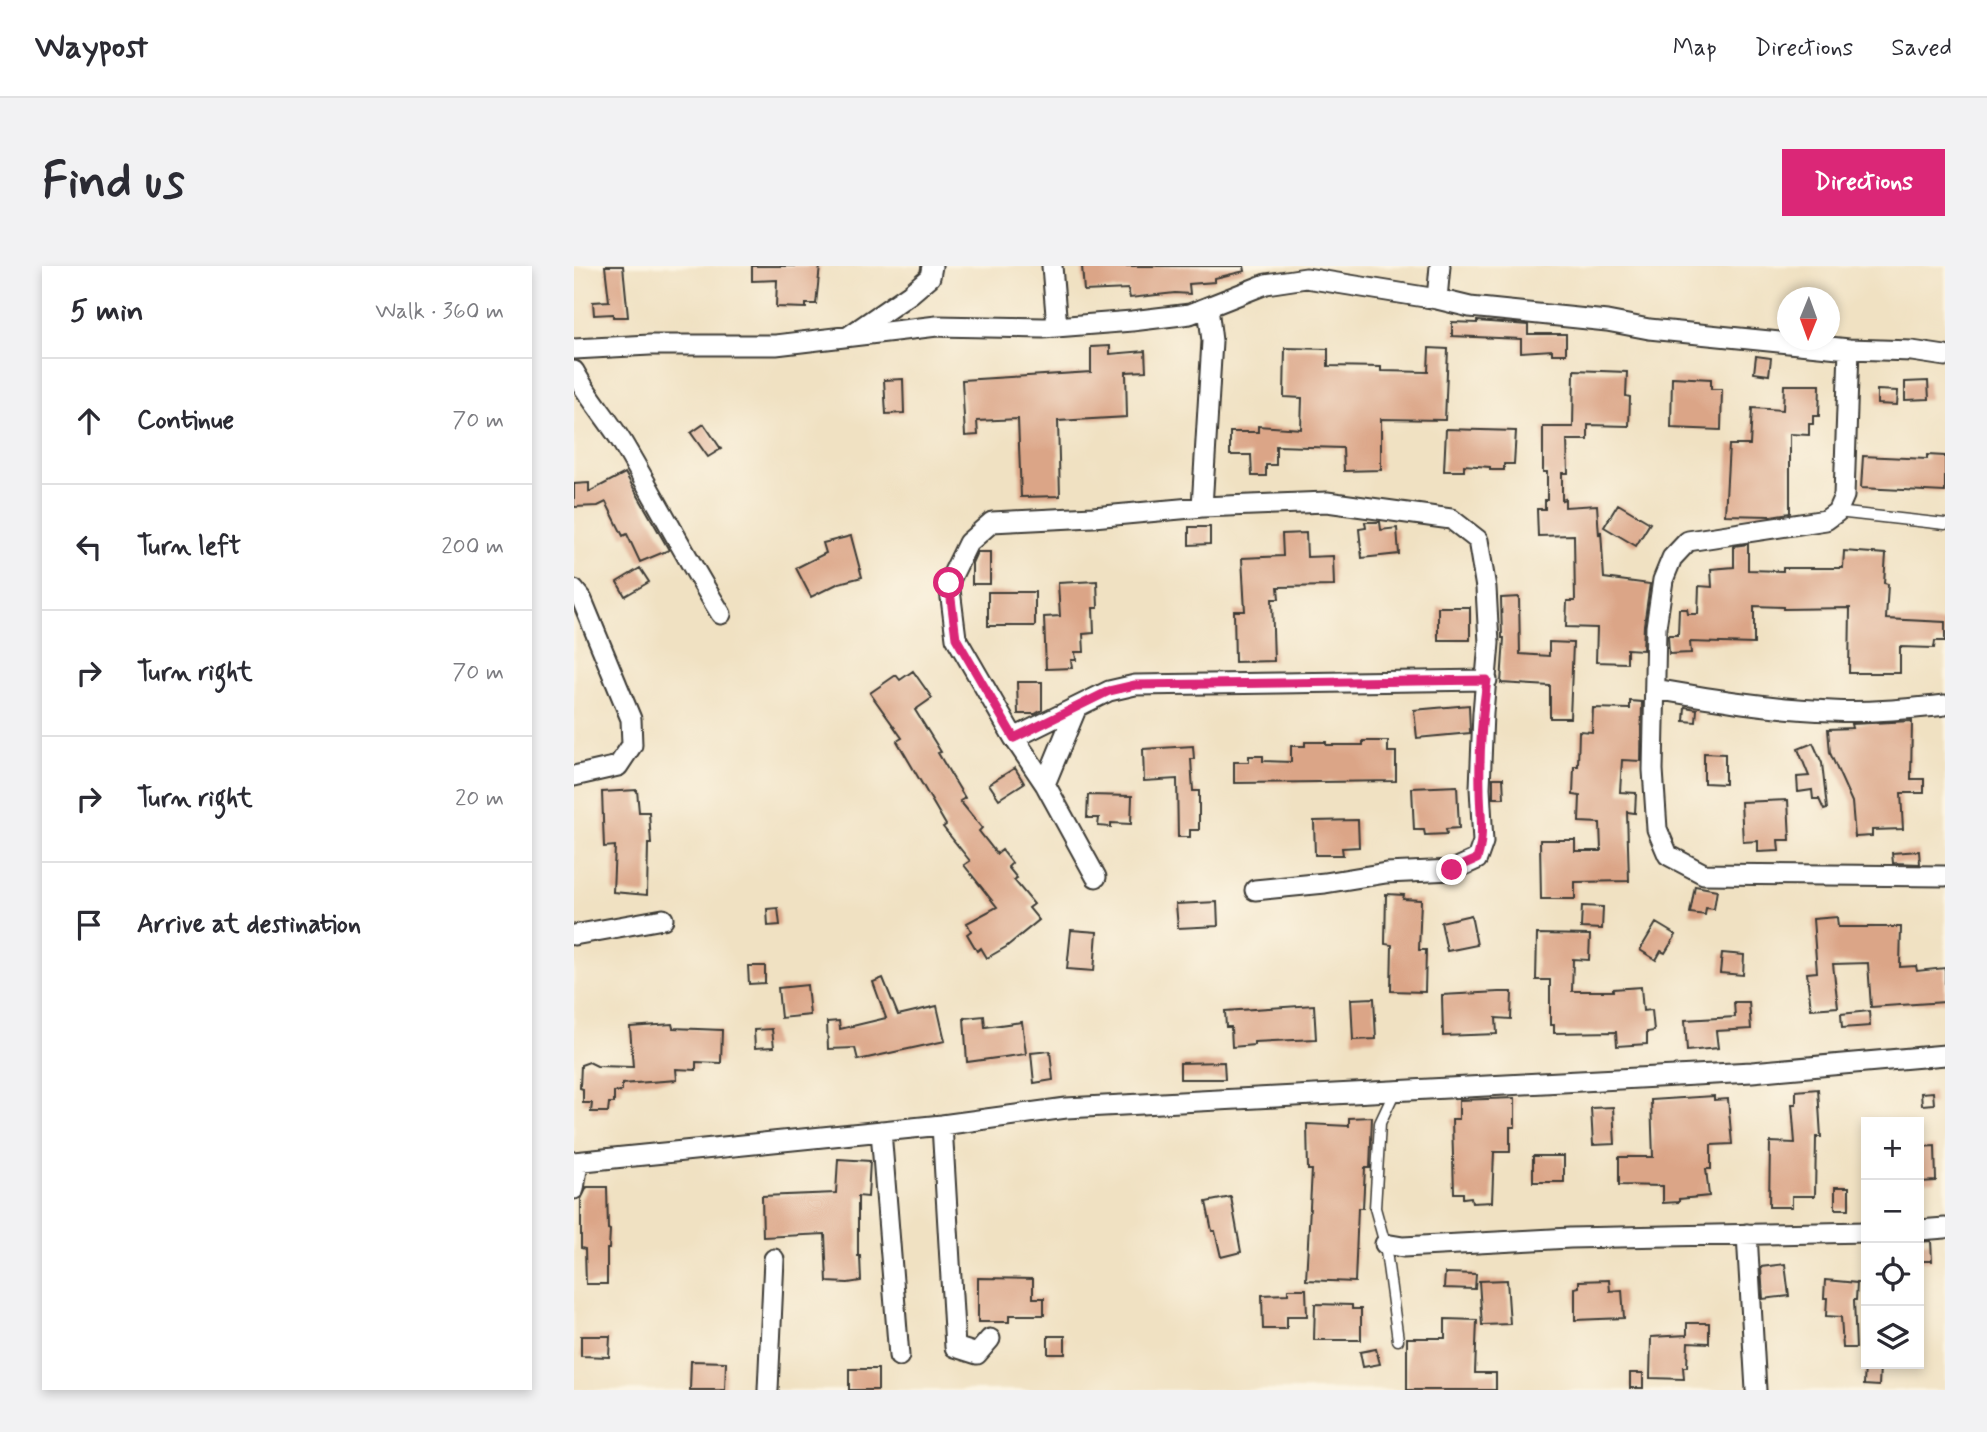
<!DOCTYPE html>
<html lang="en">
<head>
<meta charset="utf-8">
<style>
	:root { --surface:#fff; --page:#f2f2f3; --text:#2b2b33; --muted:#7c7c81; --line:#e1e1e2; --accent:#db2777 }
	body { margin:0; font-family:Mynerve,sans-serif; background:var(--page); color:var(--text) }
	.controls { position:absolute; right:21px; bottom:21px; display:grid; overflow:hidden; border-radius:0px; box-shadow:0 4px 10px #0003 }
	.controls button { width:63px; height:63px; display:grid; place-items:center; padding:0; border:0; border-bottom:2px solid var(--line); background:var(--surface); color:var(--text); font:35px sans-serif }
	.compass { position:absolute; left:1203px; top:21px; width:63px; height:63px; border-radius:50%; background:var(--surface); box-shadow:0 4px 10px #0003; rotate:181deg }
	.stop { position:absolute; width:21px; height:21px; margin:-16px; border:5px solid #db2777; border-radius:50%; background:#fff }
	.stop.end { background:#db2777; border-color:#fff; box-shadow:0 2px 7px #0008 }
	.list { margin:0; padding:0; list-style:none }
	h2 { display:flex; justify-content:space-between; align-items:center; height:91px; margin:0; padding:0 28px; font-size:30px }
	h2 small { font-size:23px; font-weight:400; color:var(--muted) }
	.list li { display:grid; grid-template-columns:46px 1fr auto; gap:21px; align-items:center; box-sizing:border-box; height:126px; padding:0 28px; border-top:2px solid var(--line) }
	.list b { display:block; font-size:26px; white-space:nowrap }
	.list em { font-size:23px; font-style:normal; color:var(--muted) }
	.icon { flex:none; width:38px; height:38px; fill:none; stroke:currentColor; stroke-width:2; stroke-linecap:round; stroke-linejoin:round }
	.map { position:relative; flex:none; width:1371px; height:1124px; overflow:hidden; border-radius:0px }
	header { display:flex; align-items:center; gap:42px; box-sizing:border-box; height:98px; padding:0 35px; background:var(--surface); border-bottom:2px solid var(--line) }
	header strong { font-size:33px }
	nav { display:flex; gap:38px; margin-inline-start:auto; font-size:24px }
	.intro { display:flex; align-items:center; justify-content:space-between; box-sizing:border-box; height:168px; padding:0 42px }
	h1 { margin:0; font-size:49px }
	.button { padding:18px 32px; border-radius:0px; background:var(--accent); color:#fff; font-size:24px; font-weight:700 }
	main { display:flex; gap:42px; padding:0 42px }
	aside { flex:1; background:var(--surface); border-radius:0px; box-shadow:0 4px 10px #0003 }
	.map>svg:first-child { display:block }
</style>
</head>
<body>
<header>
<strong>Waypost</strong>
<nav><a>Map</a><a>Directions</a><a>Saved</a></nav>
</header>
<div class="intro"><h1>Find us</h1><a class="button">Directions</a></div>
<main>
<aside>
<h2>5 min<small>Walk · 360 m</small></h2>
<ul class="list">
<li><svg class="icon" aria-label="ahead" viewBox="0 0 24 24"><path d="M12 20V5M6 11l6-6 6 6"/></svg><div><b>Continue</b></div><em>70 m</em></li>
<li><svg class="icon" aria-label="left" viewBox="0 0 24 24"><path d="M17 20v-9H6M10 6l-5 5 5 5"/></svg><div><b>Turn left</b></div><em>200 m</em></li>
<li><svg class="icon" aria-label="right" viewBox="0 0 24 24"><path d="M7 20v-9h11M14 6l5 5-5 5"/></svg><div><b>Turn right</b></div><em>70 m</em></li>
<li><svg class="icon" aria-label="right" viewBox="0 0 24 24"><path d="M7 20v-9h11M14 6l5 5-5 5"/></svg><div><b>Turn right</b></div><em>20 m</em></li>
<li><svg class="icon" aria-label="arrive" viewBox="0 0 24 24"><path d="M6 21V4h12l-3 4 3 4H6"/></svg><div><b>Arrive at destination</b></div></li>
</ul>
</aside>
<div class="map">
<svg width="1371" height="1124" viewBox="0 0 1371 1124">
	<rect width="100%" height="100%" fill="#fcf5e5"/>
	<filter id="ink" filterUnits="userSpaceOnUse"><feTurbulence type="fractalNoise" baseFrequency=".0143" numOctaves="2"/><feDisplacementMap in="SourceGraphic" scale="14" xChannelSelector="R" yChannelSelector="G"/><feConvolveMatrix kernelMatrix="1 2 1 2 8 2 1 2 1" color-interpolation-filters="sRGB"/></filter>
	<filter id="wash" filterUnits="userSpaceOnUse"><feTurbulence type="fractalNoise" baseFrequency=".00686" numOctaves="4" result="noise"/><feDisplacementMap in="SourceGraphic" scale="28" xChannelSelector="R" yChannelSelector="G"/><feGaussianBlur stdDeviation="1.57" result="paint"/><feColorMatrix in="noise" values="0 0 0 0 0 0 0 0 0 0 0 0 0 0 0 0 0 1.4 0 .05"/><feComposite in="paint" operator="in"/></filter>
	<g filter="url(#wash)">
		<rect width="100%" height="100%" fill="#f0e1c2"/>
		<g id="blocks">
			<path fill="#dba587" d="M 31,0 L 49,0 L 54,51 L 39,51 L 39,48 L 20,49 L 19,36 L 35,35 Z
				M 178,0 L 246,0 L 242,38 L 232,38 L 232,42 L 202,41 L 203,14 L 178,15 Z
				M 508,0 L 670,0 L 671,5 L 641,12 L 641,16 L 615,18 L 616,28 L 601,27 L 556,32 L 554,23 L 510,25 Z
				M 903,55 L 954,59 L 954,68 L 992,68 L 992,88 L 978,88 L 978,84 L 947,86 L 947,73 L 878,70 L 878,56 L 903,57 Z
				M 536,80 L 536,88 L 571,85 L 572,105 L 552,106 L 553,151 L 484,155 L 486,230 L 447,231 L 444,153 L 403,155 L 404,169 L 391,170 L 388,114 L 517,106 L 517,81 Z
				M 711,82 L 754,83 L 754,100 L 807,101 L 807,105 L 854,106 L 855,82 L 874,83 L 871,154 L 807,153 L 807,204 L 770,205 L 769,182 L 702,180 L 702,199 L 692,199 L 692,210 L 678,210 L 677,189 L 656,189 L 656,166 L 684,166 L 684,160 L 727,163 L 728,132 L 710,131 Z
				M 1182,90 L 1197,92 L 1195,109 L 1180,107 Z
				M 1000,104 L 1053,106 L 1052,130 L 1056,131 L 1055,160 L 1014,159 L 1014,174 L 993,174 L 994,207 L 988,207 L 988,234 L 991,233 L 991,241 L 1023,239 L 1025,270 L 1027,265 L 1030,312 L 1076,318 L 1070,359 L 1069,384 L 1053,383 L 1053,397 L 1022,396 L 1023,362 L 992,361 L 993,335 L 1001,335 L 1000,269 L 964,270 L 963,243 L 971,243 L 971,234 L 973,234 L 973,206 L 969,206 L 969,161 L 999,161 Z
				M 1098,111 L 1137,113 L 1137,123 L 1148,123 L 1147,164 L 1097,162 Z
				M 329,113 L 330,147 L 312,148 L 310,114 Z
				M 1354,115 L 1355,133 L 1331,134 L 1331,116 Z
				M 1210,119 L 1246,119 L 1245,150 L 1239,150 L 1239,158 L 1235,158 L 1235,169 L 1216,168 L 1216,247 L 1197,250 L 1151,249 L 1155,179 L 1176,179 L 1178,142 L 1209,144 Z
				M 1303,124 L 1324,125 L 1323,139 L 1303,138 Z
				M 130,158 L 147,183 L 134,191 L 117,167 Z
				M 872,163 L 942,165 L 940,198 L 930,198 L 930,204 L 916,204 L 916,201 L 890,199 L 890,205 L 870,205 Z
				M 1353,189 L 1371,190 L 1371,226 L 1287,222 L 1289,190 L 1353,193 Z
				M 51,207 L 95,284 L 66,296 L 53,268 L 49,270 L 32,236 L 24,240 L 0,241 L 0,218 L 15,217 L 15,226 Z
				M 1044,238 L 1076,257 L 1062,280 L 1030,261 Z
				M 791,256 L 806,256 L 807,264 L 823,262 L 825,288 L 788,292 L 785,263 L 792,262 Z
				M 615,261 L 636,261 L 636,278 L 615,279 Z
				M 732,267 L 733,291 L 759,290 L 760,320 L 704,321 L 705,333 L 698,333 L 700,395 L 661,396 L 660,345 L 671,345 L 668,292 L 709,290 L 708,268 Z
				M 277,270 L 288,311 L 265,317 L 237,331 L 222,302 L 252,287 L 249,277 Z
				M 1174,278 L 1174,304 L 1209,305 L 1209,302 L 1269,302 L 1270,285 L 1312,288 L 1310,317 L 1314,318 L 1312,353 L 1371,356 L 1371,375 L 1361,375 L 1360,382 L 1326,381 L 1326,407 L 1275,407 L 1276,342 L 1209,343 L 1209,341 L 1180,340 L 1180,378 L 1116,376 L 1117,387 L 1095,388 L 1094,369 L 1104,369 L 1105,343 L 1113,343 L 1114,348 L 1124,348 L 1125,320 L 1138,321 L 1137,303 L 1160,301 L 1160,280 Z
				M 403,286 L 416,286 L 416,318 L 398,318 L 398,297 Z
				M 66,302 L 75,316 L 51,330 L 43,316 Z
				M 523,315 L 524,342 L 519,342 L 520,367 L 509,368 L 510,386 L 501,386 L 502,394 L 497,394 L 498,402 L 472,403 L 470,351 L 486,350 L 484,317 Z
				M 414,326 L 461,326 L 461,360 L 414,360 Z
				M 945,331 L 946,388 L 975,390 L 975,376 L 999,377 L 996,452 L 976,452 L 976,420 L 927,417 L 930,372 L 928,372 L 927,332 Z
				M 864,341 L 896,341 L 896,374 L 864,374 Z
				M 339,405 L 358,432 L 341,444 L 367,486 L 364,487 L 391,532 L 386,535 L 408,562 L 405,565 L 423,588 L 428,584 L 438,597 L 434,601 L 443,612 L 440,614 L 460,638 L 455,642 L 465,654 L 432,681 L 413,692 L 407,682 L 403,685 L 393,668 L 397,665 L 393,657 L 423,641 L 390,599 L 396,595 L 369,561 L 372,559 L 323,475 L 328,472 L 296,427 L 322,409 L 326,414 Z
				M 443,416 L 468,416 L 468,444 L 461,448 L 444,448 Z
				M 1056,435 L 1068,436 L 1067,495 L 1048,494 L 1046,526 L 1062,527 L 1061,547 L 1053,546 L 1055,615 L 1001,616 L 1001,633 L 967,633 L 966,574 L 1001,574 L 1001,585 L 1027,585 L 1026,557 L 1005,556 L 1006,530 L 999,529 L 1000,500 L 1004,500 L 1005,465 L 1018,466 L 1019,442 L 1056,443 Z
				M 895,439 L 896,467 L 843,472 L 840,444 Z
				M 1111,441 L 1123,443 L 1122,456 L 1110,455 Z
				M 1338,455 L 1337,513 L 1350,513 L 1350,527 L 1327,527 L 1329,563 L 1298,564 L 1298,570 L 1281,571 L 1278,536 L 1256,487 L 1254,463 L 1278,462 L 1277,458 Z
				M 789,475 L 814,475 L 814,486 L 822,486 L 822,515 L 660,517 L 660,496 L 675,496 L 675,490 L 689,490 L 689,495 L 717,496 L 717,480 L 731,480 L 731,476 L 752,476 L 752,479 L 789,479 Z
				M 1239,477 L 1248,497 L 1253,543 L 1250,544 L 1245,533 L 1239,533 L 1238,524 L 1224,526 L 1223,511 L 1235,510 L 1224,483 Z
				M 619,480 L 620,493 L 617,493 L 619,525 L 625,525 L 625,564 L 616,564 L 616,571 L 604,571 L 603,513 L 570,515 L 569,483 Z
				M 1130,487 L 1151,488 L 1151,518 L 1130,517 Z
				M 441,502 L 450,517 L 425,533 L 415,518 Z
				M 919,512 L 929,512 L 930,532 L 919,532 Z
				M 883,520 L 885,562 L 872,563 L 873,568 L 851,569 L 850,564 L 840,564 L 838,522 Z
				M 63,524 L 65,546 L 75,546 L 77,578 L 74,578 L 73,629 L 39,626 L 41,580 L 30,581 L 28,526 Z
				M 514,529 L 558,530 L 557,558 L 537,557 L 537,561 L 524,560 L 525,552 L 513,552 Z
				M 1214,534 L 1216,574 L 1204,574 L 1205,585 L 1184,586 L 1184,575 L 1169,576 L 1167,536 Z
				M 784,554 L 785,581 L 768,582 L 769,589 L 741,589 L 740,555 Z
				M 1345,585 L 1346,598 L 1319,597 L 1318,587 Z
				M 1121,620 L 1143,624 L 1140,643 L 1132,642 L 1131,649 L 1116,647 Z
				M 812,628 L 830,629 L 829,633 L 847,634 L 845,684 L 852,684 L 851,726 L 817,725 L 818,679 L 811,678 Z
				M 643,636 L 644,660 L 604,662 L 602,638 Z
				M 1008,640 L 1029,641 L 1028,663 L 1007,662 Z
				M 204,642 L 206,659 L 194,660 L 193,643 Z
				M 897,649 L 903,679 L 873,685 L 867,656 Z
				M 1263,651 L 1264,661 L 1327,661 L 1326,701 L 1342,700 L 1343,705 L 1371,702 L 1371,736 L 1297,741 L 1294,697 L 1259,698 L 1264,741 L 1237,743 L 1233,707 L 1243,706 L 1239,653 Z
				M 1082,657 L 1102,669 L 1091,687 L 1087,685 L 1082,694 L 1066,684 Z
				M 497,664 L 523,666 L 520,705 L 493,703 Z
				M 963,668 L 1016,669 L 1015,694 L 999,693 L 998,725 L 1039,725 L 1039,723 L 1067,721 L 1069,745 L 1078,744 L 1080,765 L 1073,766 L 1073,778 L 1043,780 L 1042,766 L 980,767 L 980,759 L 976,759 L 976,714 L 962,714 Z
				M 1148,687 L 1170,689 L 1169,709 L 1146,707 Z
				M 174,700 L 191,700 L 191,717 L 175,718 Z
				M 309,712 L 324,749 L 363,740 L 371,775 L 284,794 L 281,782 L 254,783 L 253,756 L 265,755 L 266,763 L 312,752 L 299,716 Z
				M 233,719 L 236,749 L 207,752 L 204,722 Z
				M 925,726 L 938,726 L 937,753 L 922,752 L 923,768 L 869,770 L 868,729 Z
				M 800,732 L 802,773 L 779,774 L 777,733 Z
				M 1160,736 L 1175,736 L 1177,763 L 1142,765 L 1144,782 L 1113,785 L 1111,754 L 1161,751 Z
				M 740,739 L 742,773 L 680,776 L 680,779 L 658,781 L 657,761 L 652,761 L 651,745 Z
				M 1295,745 L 1296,760 L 1268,762 L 1267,748 Z
				M 410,750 L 411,761 L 448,756 L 452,788 L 393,796 L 390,752 Z
				M 98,758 L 99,762 L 148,764 L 147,797 L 122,796 L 122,804 L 102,803 L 103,814 L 48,818 L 48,825 L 40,826 L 40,837 L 35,837 L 34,846 L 17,846 L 18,837 L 9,837 L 9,823 L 6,822 L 7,799 L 15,796 L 23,800 L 59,801 L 56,761 Z
				M 198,763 L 200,781 L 181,782 L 180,764 Z
				M 476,785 L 479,814 L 460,817 L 457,787 Z
				M 650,796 L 651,813 L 606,813 L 606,797 Z
				M 1244,823 L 1247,871 L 1242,871 L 1241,930 L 1218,930 L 1218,941 L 1195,941 L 1196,876 L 1221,877 L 1218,838 L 1222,838 L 1222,825 Z
				M 1359,826 L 1360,838 L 1348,839 L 1347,827 Z
				M 1140,830 L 1140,834 L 1154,833 L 1158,878 L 1137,879 L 1137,903 L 1132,903 L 1135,930 L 1105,933 L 1105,936 L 1089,937 L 1089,920 L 1045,919 L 1045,891 L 1079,891 L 1077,834 Z
				M 941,832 L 941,861 L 936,861 L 936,886 L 920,886 L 918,936 L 898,937 L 897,931 L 889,932 L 889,927 L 880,927 L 878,853 L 885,853 L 885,834 Z
				M 1039,841 L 1041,878 L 1019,879 L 1017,842 Z
				M 798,851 L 796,902 L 791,902 L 789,942 L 784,942 L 781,1016 L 732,1014 L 738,904 L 734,904 L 733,858 L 775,860 L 775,852 Z
				M 1361,880 L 1362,915 L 1345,916 L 1345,881 Z
				M 959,890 L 990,890 L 990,916 L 959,916 Z
				M 264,893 L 296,895 L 294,931 L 284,930 L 284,990 L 286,990 L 287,1015 L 274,1017 L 253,1016 L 251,968 L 189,971 L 188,930 L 262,927 Z
				M 13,921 L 33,921 L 34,963 L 36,964 L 35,983 L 33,983 L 33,1018 L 12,1018 L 11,983 L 7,982 L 7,933 Z
				M 1261,921 L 1275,921 L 1275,943 L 1261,943 Z
				M 657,931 L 667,986 L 647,991 L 641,965 L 638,965 L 632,936 Z
				M 1357,975 L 1358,995 L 1345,995 L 1345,976 Z
				M 1211,998 L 1215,1030 L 1189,1033 L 1187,1001 Z
				M 871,1007 L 902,1008 L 901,1023 L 870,1022 Z
				M 404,1012 L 459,1013 L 459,1032 L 470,1032 L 470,1049 L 435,1049 L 435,1056 L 404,1056 Z
				M 933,1014 L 936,1058 L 908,1059 L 905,1015 Z
				M 1035,1014 L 1036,1025 L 1048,1024 L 1050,1052 L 1001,1054 L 1001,1022 L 1005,1021 L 1005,1015 Z
				M 1251,1014 L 1283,1017 L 1282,1034 L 1280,1034 L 1282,1082 L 1269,1082 L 1267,1051 L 1252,1050 L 1253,1032 L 1250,1032 Z
				M 714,1023 L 732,1023 L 733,1050 L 713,1050 L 713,1063 L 689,1063 L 688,1029 L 714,1028 Z
				M 741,1038 L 778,1039 L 778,1043 L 787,1043 L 787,1074 L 740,1074 Z
				M 871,1053 L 903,1054 L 901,1107 L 922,1107 L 922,1124 L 833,1124 L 833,1072 L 871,1072 Z
				M 1113,1057 L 1135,1057 L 1135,1077 L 1114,1076 L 1113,1101 L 1109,1101 L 1110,1113 L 1076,1112 L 1077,1071 L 1113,1069 Z
				M 7,1070 L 36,1070 L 35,1091 L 7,1090 Z
				M 474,1070 L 491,1070 L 491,1088 L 474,1088 Z
				M 802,1083 L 806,1098 L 789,1101 L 786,1086 Z
				M 117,1095 L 152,1096 L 151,1124 L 116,1124 Z
				M 1291,1099 L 1306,1100 L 1305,1120 L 1290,1119 Z
				M 275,1103 L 304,1103 L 304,1124 L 275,1124 Z
				M 1056,1107 L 1069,1107 L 1069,1122 L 1056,1122 Z"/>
		</g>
	</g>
	<g filter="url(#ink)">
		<use href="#blocks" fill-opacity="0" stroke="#3c3a35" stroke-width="2"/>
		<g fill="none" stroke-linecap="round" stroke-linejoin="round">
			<g stroke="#3c3a35" stroke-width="13">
				<path id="lane" d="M 1263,246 L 1371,258
					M 821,825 L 806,857 L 801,942 L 811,978 L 824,1074"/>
			</g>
			<g stroke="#3c3a35" stroke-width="23">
				<path id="street" d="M 478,0 L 483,61
					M 863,33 L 866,0
					M 275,70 L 336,28 L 356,11 L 358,0
					M 0,83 L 76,79 L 202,79 L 363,60 L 469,62 L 558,55 L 616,48 L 692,18 L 732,12 L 863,33 L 896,41 L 1033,55 L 1075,63 L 1275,83 L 1338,85 L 1371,90
					M 1275,83 L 1270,230 L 1263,246 L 1252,254 L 1114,275 L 1098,292 L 1089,314 L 1082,361 L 1079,504 L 1083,563 L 1094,589 L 1130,608 L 1371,610
					M 0,105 C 14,131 33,152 48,176 C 82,233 112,292 147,348
					M 628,241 L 638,75 L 634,41
					M 0,324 L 8,334 L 57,453 L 58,479 L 44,500 L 0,510
					M 1081,423 C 1139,433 1198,443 1258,445 C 1296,447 1333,443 1371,439
					M 440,472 L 535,425 L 561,419 L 913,414
					M 471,518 L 502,443
					M 522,611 L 471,518 L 440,472 L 382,372 L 375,316 L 394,277 L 418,256 L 519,251 L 628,241 L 753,236 L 877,253 L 904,274 L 912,322 L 915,377 L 909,447 L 906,522 L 909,576 L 903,593 L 879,604 L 812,607 L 751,617 L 681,624
					M 0,669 L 89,653
					M 368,859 L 381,1081 L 403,1088 L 416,1073
					M 307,865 L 325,1090
					M 0,896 L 368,859 L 492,842 L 1178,806 L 1371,789
					M 0,923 L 4,896
					M 1345,964 L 1371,962
					M 1173,968 L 1182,1124
					M 811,978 L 829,981 L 996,972 L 1292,966
					M 194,1124 L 200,993"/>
			</g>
			<use href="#lane" stroke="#fff" stroke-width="10"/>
			<use href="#street" stroke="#fff" stroke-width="19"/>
		</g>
	</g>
	<g fill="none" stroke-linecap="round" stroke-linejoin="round" filter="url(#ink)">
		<path stroke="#db2777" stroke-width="9" d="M 375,317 L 382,372 L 440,472 L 535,425 L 561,419 L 913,414 C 908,450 905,487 906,523 C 906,547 911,569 903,593 L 878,604"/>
	</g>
</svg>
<div class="controls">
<button>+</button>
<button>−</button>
<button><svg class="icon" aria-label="locate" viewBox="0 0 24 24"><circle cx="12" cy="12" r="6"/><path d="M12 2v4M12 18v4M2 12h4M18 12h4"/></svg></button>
<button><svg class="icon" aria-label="layers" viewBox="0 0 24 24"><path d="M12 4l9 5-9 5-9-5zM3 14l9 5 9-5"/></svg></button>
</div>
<svg class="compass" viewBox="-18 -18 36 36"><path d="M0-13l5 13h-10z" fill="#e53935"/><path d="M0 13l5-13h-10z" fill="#7c7c81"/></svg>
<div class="stop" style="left:375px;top:317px"></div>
<div class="stop end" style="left:878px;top:604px"></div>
</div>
</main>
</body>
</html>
